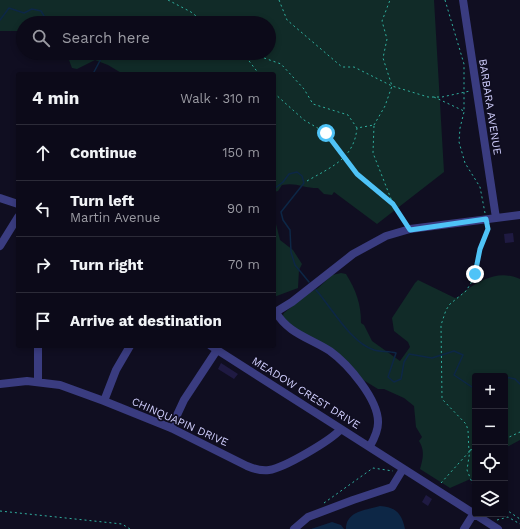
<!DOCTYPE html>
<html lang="en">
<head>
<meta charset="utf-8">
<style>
	:root { --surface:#0c0a19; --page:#151322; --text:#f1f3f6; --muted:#9a9aa2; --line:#2c2b38 }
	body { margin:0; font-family:"Work Sans",sans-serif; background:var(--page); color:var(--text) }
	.controls { position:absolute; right:12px; bottom:12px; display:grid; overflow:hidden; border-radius:4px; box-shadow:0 2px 6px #0003 }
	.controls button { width:36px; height:36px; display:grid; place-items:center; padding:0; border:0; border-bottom:1px solid var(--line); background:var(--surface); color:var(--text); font:20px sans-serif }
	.stop { position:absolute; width:12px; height:12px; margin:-9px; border:3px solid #4fc3f7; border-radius:50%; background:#fff }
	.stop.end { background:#4fc3f7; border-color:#fff; box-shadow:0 1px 4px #0008 }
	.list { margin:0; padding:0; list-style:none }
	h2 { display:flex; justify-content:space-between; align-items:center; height:52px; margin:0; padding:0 16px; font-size:17px }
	h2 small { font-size:13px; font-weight:400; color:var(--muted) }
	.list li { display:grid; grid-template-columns:26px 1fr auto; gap:12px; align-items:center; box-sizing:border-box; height:56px; padding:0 16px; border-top:1px solid var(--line) }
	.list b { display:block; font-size:15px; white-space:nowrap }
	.list p { margin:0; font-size:13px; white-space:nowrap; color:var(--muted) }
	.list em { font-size:13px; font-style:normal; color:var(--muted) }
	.icon { flex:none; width:22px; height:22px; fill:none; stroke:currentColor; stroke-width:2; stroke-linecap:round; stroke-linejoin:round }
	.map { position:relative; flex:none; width:520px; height:529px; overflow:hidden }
	.search { position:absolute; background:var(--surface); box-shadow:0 2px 6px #0003; left:16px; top:16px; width:260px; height:44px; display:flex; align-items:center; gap:10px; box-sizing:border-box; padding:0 14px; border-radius:22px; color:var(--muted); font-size:15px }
	.panel { position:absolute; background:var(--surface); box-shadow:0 2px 6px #0003; left:16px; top:72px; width:260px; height:276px; border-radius:4px }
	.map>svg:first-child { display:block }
</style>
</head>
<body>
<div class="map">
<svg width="520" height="529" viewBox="0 0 520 529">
	<rect width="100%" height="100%" fill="#100e21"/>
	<path fill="#112b28" d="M 0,0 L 434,0 L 444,172 L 377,224 L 334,192 L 332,195 L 324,194 L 318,188 C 303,188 296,182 282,185 L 278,191 L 274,192 L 274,74 L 123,74 L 108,65 L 95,60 L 77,69 L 72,68 L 69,60 L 62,56 L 46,60 L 40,56 L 39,53 L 269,53 L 269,23 L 23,23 L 23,31 L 0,31 Z
		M 274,222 L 276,224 L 280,240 L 293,250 L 302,264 L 299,270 L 298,288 L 274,297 Z
		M 341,273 L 346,274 C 356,290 361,304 361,323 L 364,325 L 372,341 L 400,361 L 410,347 L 408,342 L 394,331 L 392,318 L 415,283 L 418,280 L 455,298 C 460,297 461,294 465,291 C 482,279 500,270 520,279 L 520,440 L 505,448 L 505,376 L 475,376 L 475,477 L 450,488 L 420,469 C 423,459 425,450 419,441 L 422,437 L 416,427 L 414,406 L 404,398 L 384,389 L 378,389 L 355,375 L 341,358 L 296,336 L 282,317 L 284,313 L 307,294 L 318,288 L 332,275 Z"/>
	<path fill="#0d2746" d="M 380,506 C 396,507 402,514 405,529 L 346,529 C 346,511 366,510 380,506 Z
		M 332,522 L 341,525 L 344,529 L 311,529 Z"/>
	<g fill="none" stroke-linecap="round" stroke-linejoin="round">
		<path stroke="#0d2746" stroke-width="1.5" d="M 0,20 L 9,8 L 24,13 L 32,9 L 41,11 L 44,16 L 43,23
			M 91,74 L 94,72 L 104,53
			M 274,150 L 274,153
			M 274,189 L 283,182 L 289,174 L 297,172 L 302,176 L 304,183 L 281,212 L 283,220 L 290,230 L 291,252 L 295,265 L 309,282
			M 316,290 C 332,308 350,342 374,350 C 381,352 389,351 396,353 L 388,377 L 394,382 L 401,379 L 404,362 L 409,354 L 432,358 L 454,351 L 463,355 L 454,375 L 475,389
			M 505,377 L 515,379 L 520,384"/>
	</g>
	<path fill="#1f1a42" d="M 513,233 L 514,242 L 505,243 L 504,234 Z
		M 221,363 L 238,374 L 234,379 L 218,369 Z
		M 426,495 L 432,499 L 428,506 L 422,502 Z"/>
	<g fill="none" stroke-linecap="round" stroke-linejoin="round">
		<path stroke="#30b1a0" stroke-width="1" stroke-dasharray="2 3" stroke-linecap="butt" d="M 168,0 L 191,12 L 205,23
			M 279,0 L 287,20 L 342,67 L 354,67 L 392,86 L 428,97 L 442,97 L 470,91
			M 445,0 L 464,64 L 464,112 L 460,128 L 459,142 L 465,163 L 480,187 L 485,213
			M 243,53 L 259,74
			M 250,53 L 281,64 L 304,89 L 313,104 L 348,115 L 357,128 L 374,125 L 373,153 L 393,204
			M 274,93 L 304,120 L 326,133 L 357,174 L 393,204 L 406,223
			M 434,97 L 464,111
			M 374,125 L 385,106 L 392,86 L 383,58 L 387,39 L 382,21 L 390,0
			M 307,181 C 331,167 354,159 357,128
			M 505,439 L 520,432
			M 470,450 L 475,449
			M 441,483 L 468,453
			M 475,490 L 467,470 L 470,450 L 469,453 L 468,430 L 466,424 L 442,399 L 441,325 L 446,310 L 450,304 L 466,291 L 471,283 L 475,274 L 480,249 L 486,237 L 487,226
			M 324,503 L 373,468 L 393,471
			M 505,509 L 520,519
			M 0,511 L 122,524 L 130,529
			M 497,520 L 508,517 L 520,524"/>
		<path stroke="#3a3c80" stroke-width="8" d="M 463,0 L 496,218
			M 0,198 L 18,204
			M 0,246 L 18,217
			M 276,312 C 287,333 312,339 330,351 C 348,364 379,400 378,423 C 378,431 374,439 370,446
			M 274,313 L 292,302 L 353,254 L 386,236 L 410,229 L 520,215
			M 38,346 L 38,381
			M 211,346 L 498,529
			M 0,384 L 27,381 L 60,385 L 104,401 L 171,428 L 247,466 C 254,469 261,471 269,470 C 284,468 330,441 341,429
			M 104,401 L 116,370 L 130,346
			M 171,428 L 184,400 L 217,350
			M 294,529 L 308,517 L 353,500 L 392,487 L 403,469
			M 464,529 L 474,513"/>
	</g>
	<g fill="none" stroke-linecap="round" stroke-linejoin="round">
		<path stroke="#4fc3f7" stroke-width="5" d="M 326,133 L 357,174 L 393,204 L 410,230 L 486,219 L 488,229 L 480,249 L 475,274"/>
	</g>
	<g text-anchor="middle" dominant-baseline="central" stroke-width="3.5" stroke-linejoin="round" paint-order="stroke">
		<g font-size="11" fill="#d1cffe" stroke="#100e21">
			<text transform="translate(490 107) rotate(81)">BARBARA AVENUE</text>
			<text transform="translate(306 393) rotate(32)">MEADOW CREST DRIVE</text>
			<text transform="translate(180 422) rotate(24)">CHINQUAPIN DRIVE</text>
		</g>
	</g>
</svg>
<div class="controls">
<button>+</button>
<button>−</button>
<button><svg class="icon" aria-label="locate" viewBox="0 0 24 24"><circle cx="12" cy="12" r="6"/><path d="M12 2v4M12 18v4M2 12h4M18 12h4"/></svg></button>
<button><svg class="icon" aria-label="layers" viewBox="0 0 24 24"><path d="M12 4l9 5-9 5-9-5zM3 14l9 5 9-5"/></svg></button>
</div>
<div class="stop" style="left:326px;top:133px"></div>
<div class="stop end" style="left:475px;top:274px"></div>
<div class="search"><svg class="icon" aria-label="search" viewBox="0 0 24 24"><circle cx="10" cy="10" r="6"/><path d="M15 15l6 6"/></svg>Search here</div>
<section class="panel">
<h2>4 min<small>Walk · 310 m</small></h2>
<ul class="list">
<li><svg class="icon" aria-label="ahead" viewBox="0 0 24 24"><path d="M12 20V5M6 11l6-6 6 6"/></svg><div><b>Continue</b></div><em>150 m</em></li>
<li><svg class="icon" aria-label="left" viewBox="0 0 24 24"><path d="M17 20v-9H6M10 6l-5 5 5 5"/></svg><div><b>Turn left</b><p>Martin Avenue</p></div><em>90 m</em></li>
<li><svg class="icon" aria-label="right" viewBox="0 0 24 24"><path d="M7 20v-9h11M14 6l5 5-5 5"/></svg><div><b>Turn right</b></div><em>70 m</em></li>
<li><svg class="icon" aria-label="arrive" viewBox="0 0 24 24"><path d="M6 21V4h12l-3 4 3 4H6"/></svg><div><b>Arrive at destination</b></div></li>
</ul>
</section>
</div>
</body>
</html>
